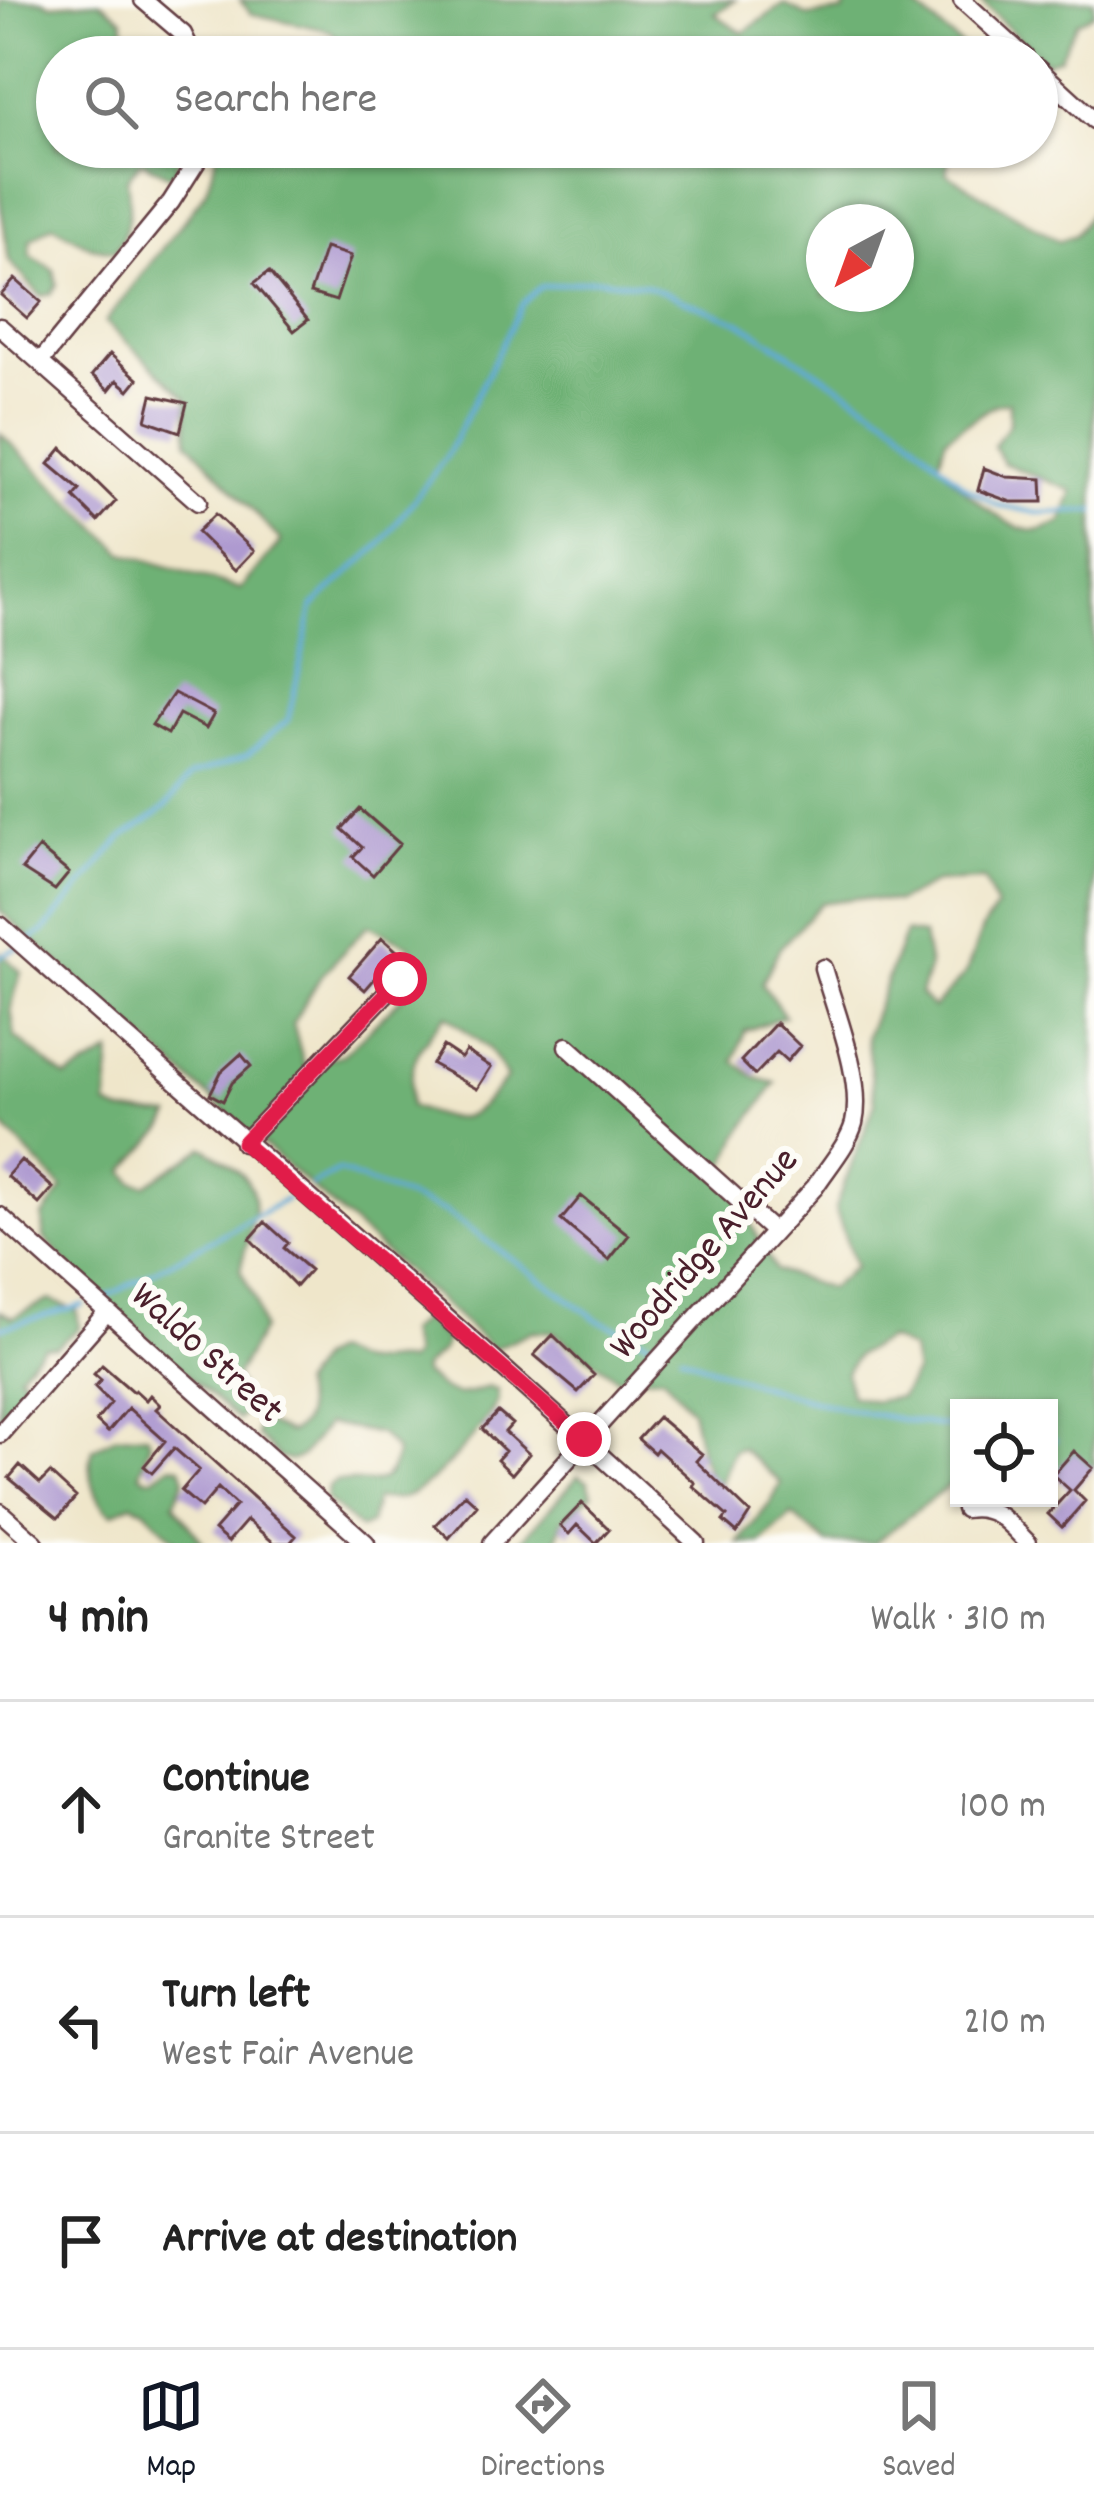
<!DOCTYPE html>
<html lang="en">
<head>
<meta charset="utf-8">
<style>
	:root { --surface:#fff; --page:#f6f6f6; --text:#222; --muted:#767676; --line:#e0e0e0; --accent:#111827 }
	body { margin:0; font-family:Dekko,sans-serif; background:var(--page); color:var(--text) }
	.controls { position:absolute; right:36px; bottom:36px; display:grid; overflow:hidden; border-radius:0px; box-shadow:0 3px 9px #0004 }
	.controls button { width:108px; height:108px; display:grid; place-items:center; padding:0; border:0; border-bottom:3px solid var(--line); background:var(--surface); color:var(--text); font:60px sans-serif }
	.compass { position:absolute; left:806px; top:204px; width:108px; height:108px; border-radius:50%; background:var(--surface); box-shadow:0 3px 9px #0004; rotate:221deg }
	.stop { position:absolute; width:36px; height:36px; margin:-27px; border:9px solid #e11d48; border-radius:50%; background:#fff }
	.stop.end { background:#e11d48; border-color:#fff; box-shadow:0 3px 12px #0008 }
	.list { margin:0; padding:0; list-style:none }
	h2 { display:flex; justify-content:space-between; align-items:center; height:156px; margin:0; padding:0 48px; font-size:51px }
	h2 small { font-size:39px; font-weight:400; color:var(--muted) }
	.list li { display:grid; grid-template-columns:78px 1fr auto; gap:36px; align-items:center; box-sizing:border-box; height:216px; padding:0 48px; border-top:3px solid var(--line) }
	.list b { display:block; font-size:45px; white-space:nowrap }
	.list p { margin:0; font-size:39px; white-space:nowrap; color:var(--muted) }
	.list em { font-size:39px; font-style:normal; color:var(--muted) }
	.icon { flex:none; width:66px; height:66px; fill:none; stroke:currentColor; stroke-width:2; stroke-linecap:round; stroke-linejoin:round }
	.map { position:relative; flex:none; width:1094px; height:1543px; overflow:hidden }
	.search { position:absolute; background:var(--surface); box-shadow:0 3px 9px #0004; left:36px; right:36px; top:36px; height:132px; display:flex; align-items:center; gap:30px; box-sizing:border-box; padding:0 42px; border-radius:66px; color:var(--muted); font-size:45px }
	.sheet { height:804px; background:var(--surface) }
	nav { display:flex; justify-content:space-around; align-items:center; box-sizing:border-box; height:168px; border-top:3px solid var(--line); background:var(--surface); font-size:33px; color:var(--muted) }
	nav a { display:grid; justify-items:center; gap:6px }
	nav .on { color:var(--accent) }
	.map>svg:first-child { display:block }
</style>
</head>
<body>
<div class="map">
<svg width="1094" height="1543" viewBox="0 0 1094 1543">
	<rect width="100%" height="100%" fill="#fdfcf7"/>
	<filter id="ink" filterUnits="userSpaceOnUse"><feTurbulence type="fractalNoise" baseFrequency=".00833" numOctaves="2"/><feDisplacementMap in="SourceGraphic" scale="24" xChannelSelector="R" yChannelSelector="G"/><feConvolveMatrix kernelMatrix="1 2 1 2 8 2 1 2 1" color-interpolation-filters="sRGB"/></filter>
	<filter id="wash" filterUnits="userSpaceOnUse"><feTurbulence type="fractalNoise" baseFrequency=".004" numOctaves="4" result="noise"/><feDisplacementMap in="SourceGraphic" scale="48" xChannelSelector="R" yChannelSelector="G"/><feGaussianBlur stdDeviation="2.7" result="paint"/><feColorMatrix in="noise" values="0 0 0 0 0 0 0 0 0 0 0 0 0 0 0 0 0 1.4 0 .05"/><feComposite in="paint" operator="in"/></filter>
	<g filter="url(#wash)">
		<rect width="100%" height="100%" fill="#efe6ca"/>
		<path fill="#6eb174" stroke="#5c6850" stroke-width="3" fill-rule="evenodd" d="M 0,0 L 40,0 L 52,4 L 100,1 L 123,19 L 125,33 L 114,57 L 57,57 L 57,147 L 180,147 L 176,171 L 169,176 L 141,161 L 127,179 C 131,207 131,227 115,251 L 91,247 L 53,225 L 30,240 L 31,256 L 54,270 L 57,284 L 51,294 L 41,296 L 9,261 L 0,198 Z
			M 239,0 L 735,0 L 715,14 L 743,33 L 784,4 L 808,16 L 843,12 L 849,0 L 908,0 L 975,57 L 350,57 L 331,31 L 252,14 Z
			M 979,0 L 1094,0 L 1094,13 L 1077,22 L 1059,58 L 1044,62 Z
			M 219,147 L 951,147 L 946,173 L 1059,241 L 1075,235 L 1094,208 L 1094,1466 L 1049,1477 L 1049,1408 L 959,1408 L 959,1482 L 952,1483 L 874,1543 L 827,1543 L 792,1515 L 761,1543 L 738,1543 L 771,1502 L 781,1483 L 741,1448 L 733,1451 L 721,1483 L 711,1478 L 701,1456 L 691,1410 L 663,1376 L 617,1378 L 554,1332 L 533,1331 L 493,1349 L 0,911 L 0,433 L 124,553 L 241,589 L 281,541 L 188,441 L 187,398 L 105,322 L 206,192 ZM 824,222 L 896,222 L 896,294 L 824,294 ZM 1009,402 L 1009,424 L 994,446 L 1003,463 L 1073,491 L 1062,522 C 1054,525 1042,531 1034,531 C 1002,528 958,486 939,462 L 946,437 L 994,405 ZM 984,880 L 996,908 L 982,929 L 966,973 L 933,1008 L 920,994 L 929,967 L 923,935 L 905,932 L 866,1036 L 875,1103 L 835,1208 L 855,1266 L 829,1289 L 775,1270 L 723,1170 L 740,1134 L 776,1083 L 756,1078 L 734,1061 L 745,1031 L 785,1016 L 762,984 L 779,949 L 821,903 L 857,898 L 897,902 L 937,882 ZM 368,925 L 411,946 L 410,989 L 343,1055 L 304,1065 L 293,1023 L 321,976 ZM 446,1015 L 489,1049 L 507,1078 C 469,1121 465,1128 410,1106 C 409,1060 417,1049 446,1015 ZM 888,1339 L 911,1350 L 915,1373 L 900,1397 L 875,1401 L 850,1395 L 846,1372 L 857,1355 Z
			M 0,952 L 21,972 L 11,1008 L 15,1037 L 66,1078 L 111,1053 L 107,1106 L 121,1112 L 171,1116 L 165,1127 L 125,1171 L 133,1182 L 146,1185 L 204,1147 C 272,1188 257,1200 240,1270 L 255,1299 L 262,1329 L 235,1377 L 250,1408 L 238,1420 L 77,1275 L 44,1238 L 43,1217 L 63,1189 L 0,1123 Z
			M 49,1300 L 77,1310 L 79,1328 L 56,1347 L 44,1346 L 19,1373 L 30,1388 L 0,1425 L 0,1311 L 12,1317 Z
			M 422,1319 L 446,1340 L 442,1351 L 423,1368 L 423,1374 C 450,1396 456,1400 488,1387 L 497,1390 L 498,1401 C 482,1429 434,1487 403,1498 C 394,1501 384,1498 375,1500 L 370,1524 L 360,1529 L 326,1499 L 328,1487 L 336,1481 C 366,1481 391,1493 396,1451 L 380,1434 L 327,1424 L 301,1457 L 292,1461 L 280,1458 L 257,1436 L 257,1428 L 266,1423 L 289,1433 C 313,1422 304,1407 300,1386 L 318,1359 L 331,1352 C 343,1354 351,1362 363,1363 C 379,1364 390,1358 407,1362 L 413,1356 L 407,1333 Z
			M 146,1434 L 150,1442 L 140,1473 L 145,1478 L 153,1478 L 171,1465 L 181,1467 L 185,1479 L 174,1503 L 203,1543 L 178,1543 L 144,1509 L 132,1504 L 112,1514 C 94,1501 86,1471 93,1449 L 117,1436 Z
			M 578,1476 L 588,1481 L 592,1494 L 562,1520 L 556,1543 L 519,1543 Z"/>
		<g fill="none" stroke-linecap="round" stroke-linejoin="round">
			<path stroke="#61aad8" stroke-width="4.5" d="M 29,941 L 44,931 L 122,838 L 165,808 L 190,776 L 247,755 L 288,720 L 313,606 L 381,544 L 446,457 L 522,304 L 540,287 L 597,279 L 645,285 L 740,322 L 896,422 L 962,484 L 997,505 L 1037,513 L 1094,511
				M 0,956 L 20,947
				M 312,1185 L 338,1171 L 447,1213 L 598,1320 L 658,1345
				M 103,1299 L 287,1199
				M 0,1328 L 83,1305
				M 681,1355 C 770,1394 862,1416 959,1428
				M 1049,1439 L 1055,1440"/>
		</g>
		<g id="blocks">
			<path fill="#ae9ad0" d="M 325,248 L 351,256 L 336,301 L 310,293 Z
				M 269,272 L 308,320 L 294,331 L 254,283 Z
				M 15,279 L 41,302 L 27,318 L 1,295 Z
				M 110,354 L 138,379 L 129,390 L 117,380 L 109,390 L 92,375 Z
				M 152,395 L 187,403 L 180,432 L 146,420 Z
				M 62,448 L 116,501 L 98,521 L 74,497 L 80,490 L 49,464 Z
				M 984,468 L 1007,477 L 1042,479 L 1043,502 L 1011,502 L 978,490 Z
				M 215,514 L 254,551 L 236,570 L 197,532 Z
				M 174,693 L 214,714 L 206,728 L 179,714 L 168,734 L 152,725 Z
				M 360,809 L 400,844 L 373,875 L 353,857 L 362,847 L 342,829 Z
				M 39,848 L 69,873 L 55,890 L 22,869 Z
				M 382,938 L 398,952 L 365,990 L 349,976 Z
				M 776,1023 L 800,1046 L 787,1061 L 777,1052 L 755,1075 L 741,1061 Z
				M 443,1046 L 461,1058 L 466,1051 L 491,1067 L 477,1089 L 432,1064 Z
				M 241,1054 L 251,1066 L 232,1083 L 223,1101 L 210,1094 L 221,1072 Z
				M 21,1160 L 53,1188 L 39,1204 L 7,1176 Z
				M 581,1196 L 629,1235 L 609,1260 L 561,1220 Z
				M 265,1222 L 288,1243 L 284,1248 L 310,1270 L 296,1286 L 250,1239 Z
				M 553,1335 L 594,1375 L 578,1392 L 534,1355 Z
				M 102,1365 L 133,1392 L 135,1390 L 146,1400 L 150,1395 L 160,1405 L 156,1409 L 296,1536 L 290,1543 L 274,1543 L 247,1520 L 228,1542 L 214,1530 L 236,1505 L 218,1488 L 201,1508 L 181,1491 L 199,1470 L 174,1448 L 152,1473 L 144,1466 L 165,1441 L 128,1408 L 108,1432 L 96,1421 L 111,1403 L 95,1387 L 101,1380 L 94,1374 Z
				M 498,1412 L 512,1424 L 505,1432 L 529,1454 L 512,1474 L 497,1460 L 505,1451 L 482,1429 Z
				M 658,1417 L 702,1454 L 696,1461 L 750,1513 L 737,1533 L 723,1521 L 727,1516 L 693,1486 L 695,1483 L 657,1449 L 654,1453 L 638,1439 Z
				M 1074,1451 L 1093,1468 L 1074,1490 L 1085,1501 L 1062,1527 L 1048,1514 L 1070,1490 L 1053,1475 Z
				M 20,1465 L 40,1483 L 50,1473 L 76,1497 L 58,1518 L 9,1478 Z
				M 465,1494 L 477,1505 L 449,1538 L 435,1525 Z
				M 582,1503 L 609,1529 L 596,1543 L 577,1525 L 569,1534 L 560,1526 Z"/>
		</g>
	</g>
	<g filter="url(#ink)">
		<use href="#blocks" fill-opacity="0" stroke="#633d43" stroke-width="3"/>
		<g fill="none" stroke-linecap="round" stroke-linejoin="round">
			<g stroke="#633d43" stroke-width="21">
				<path id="minor" d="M 143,0 L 183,34 L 194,57
					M 962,0 L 1025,57
					M 1037,68 L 1094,120
					M 0,327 L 198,502
					M 40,362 L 171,202 L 206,147
					M 0,925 C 231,1132 469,1332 696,1543
					M 567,1046 L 773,1231
					M 243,1143 L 400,979
					M 0,1216 L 366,1543
					M 0,1434 L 107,1312
					M 965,1509 C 995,1504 1008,1523 1028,1543
					M 0,1512 L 35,1543
					M 492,1543 L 815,1187 C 827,1168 848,1145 854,1123 C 864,1080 835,1011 823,968"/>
			</g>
			<use href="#minor" stroke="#fff" stroke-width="16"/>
		</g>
	</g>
	<g fill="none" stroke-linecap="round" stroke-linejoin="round" filter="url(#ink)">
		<path stroke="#e11d48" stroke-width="15" d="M 400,979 L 243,1143 L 584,1439"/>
	</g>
	<g text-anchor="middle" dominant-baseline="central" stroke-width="12" stroke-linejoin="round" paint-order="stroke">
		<g font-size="39" fill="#4a1f2b" stroke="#fdfcf7">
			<text transform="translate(706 1255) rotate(-49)">Woodridge Avenue</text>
			<text transform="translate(205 1355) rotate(42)">Waldo Street</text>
		</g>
	</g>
</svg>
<div class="controls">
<button><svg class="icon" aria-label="locate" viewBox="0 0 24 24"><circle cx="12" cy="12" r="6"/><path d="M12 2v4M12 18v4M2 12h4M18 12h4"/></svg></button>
</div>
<svg class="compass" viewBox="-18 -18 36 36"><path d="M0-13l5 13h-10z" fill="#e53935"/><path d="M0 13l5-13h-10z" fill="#767676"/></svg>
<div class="stop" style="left:400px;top:979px"></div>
<div class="stop end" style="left:584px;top:1439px"></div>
<div class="search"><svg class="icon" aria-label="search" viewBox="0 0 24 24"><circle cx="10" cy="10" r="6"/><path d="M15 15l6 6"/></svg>Search here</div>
</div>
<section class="sheet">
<h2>4 min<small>Walk · 310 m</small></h2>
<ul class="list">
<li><svg class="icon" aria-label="ahead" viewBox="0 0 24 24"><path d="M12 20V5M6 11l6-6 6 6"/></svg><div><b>Continue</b><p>Granite Street</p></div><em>100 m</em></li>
<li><svg class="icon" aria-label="left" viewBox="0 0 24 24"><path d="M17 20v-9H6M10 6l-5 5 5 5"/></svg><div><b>Turn left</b><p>West Fair Avenue</p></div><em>210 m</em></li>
<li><svg class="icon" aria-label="arrive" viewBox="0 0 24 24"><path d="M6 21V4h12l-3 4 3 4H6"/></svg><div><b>Arrive at destination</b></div></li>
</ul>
</section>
<nav>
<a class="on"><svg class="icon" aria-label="map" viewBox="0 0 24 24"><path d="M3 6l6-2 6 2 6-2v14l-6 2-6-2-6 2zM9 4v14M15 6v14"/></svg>Map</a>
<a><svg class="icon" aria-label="directions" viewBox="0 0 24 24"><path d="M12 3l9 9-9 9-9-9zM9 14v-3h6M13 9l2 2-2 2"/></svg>Directions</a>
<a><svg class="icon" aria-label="saved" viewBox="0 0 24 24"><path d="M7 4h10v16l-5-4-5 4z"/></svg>Saved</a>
</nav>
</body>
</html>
